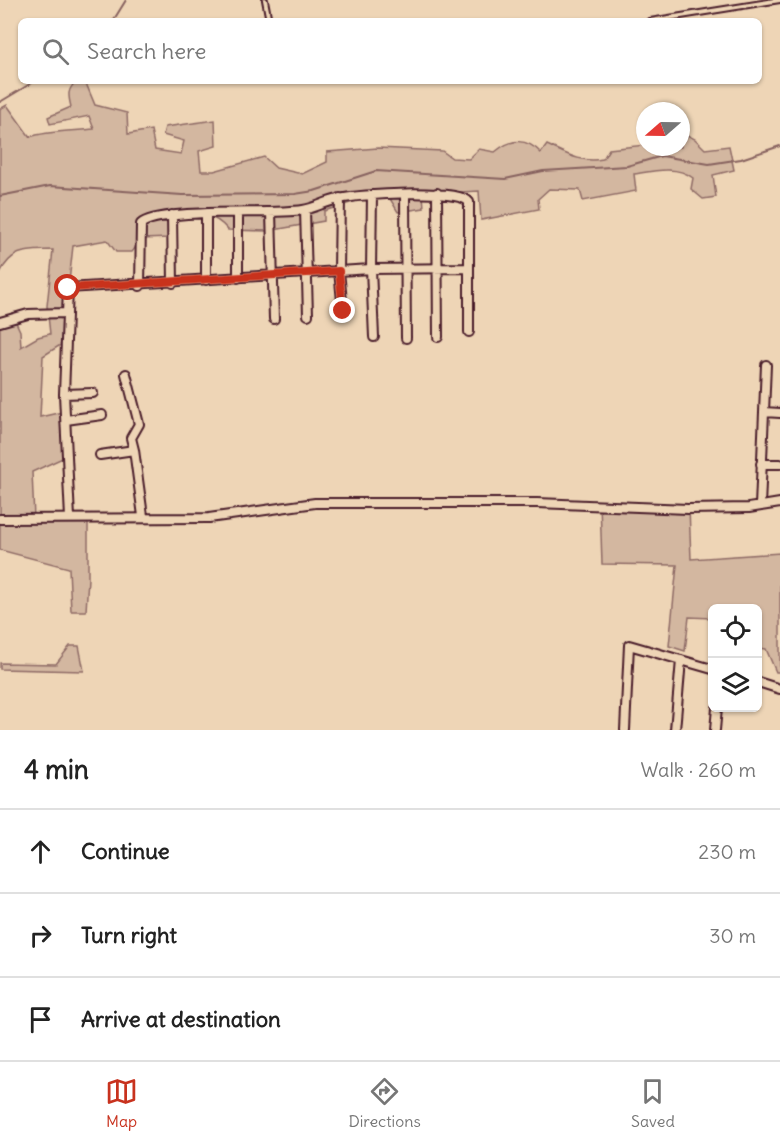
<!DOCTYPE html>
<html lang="en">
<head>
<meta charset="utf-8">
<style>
	:root { --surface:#fff; --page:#f2f2f2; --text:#222; --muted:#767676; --line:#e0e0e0; --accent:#c8321e }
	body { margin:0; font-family:Delius,sans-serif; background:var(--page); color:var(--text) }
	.controls { position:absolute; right:18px; bottom:18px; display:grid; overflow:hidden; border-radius:9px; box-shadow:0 2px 4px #0004 }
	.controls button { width:54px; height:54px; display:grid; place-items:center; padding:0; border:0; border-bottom:2px solid var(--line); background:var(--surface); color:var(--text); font:30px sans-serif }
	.compass { position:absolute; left:636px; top:102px; width:54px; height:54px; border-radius:50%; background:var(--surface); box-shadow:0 2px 4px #0004; rotate:250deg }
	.stop { position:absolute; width:18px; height:18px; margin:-14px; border:4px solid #c8321e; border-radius:50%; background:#fff }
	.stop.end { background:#c8321e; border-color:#fff; box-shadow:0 2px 6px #0008 }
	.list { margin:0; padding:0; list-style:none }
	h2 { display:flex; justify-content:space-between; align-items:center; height:78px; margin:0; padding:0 24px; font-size:26px }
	h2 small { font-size:20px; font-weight:400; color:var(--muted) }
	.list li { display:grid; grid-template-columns:39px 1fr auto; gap:18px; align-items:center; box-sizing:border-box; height:84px; padding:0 24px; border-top:2px solid var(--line) }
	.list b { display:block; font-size:22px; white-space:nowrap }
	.list em { font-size:20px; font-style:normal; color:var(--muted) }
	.icon { flex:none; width:33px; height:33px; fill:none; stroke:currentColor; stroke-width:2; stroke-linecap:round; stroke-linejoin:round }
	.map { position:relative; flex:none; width:780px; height:730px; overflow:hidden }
	.search { position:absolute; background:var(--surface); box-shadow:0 2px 4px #0004; left:18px; right:18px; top:18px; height:66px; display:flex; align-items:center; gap:15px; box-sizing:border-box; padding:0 21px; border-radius:9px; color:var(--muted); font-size:22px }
	.sheet { height:330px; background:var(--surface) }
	nav { display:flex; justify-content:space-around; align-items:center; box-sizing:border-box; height:84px; border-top:2px solid var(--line); background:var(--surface); font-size:16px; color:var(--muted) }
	nav a { display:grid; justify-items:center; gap:3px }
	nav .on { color:var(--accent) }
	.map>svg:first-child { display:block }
</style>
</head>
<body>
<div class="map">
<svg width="780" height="730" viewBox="0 0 780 730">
	<rect width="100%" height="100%" fill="#eed5b6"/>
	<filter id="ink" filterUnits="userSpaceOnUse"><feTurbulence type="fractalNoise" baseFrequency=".0167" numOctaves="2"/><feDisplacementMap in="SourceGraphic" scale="12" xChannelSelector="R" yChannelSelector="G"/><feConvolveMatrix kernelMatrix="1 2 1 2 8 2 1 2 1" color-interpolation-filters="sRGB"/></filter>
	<g filter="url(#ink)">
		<path fill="#d3b7a0" stroke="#8e6b66" stroke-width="1.5" d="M 77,81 L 85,81 L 95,105 L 127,113 L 128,134 L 151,130 L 155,150 L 181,154 L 184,141 L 163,135 L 165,127 L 215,120 L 216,146 L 199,151 L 201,171 L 214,171 L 264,157 L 276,168 L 302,174 L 327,162 L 327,152 L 378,148 L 442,151 L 452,158 L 469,159 L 479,149 L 495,152 C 511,138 527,138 541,153 L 547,145 C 567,154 580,163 603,159 L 609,149 L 645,145 L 645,147 L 681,147 L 681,132 L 695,139 L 705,149 L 729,146 L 734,170 L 713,175 L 716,197 L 703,199 L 691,189 L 693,178 C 677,165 653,171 634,174 L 636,191 L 583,201 L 580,190 L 549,189 L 538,199 L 539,209 L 481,220 L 479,191 L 423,194 L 424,208 L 398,212 L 386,192 L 324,211 L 324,221 L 268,231 L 228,230 C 213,212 198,214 177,218 L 169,238 L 142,239 L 132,252 L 116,252 L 107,240 L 73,246 L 62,344 L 43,356 L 40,417 L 67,411 L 67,456 L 32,472 L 34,518 L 67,514 L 88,516 L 88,578 L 86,611 L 71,611 L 69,568 L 0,550 L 0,323 L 15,320 L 20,331 L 21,347 L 38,337 L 50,334 L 47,306 L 53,250 C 27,251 13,248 0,273 L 0,109 L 7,105 L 30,137 C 44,131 76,131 94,129 L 89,116 L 50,124 L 48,117 L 71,107 C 68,95 67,89 77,81 Z
			M 600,502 L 689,507 L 691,559 L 780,553 L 780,672 L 776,672 L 766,649 L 758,648 L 758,608 L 712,608 L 712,618 L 689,617 L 685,651 L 669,646 L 677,565 L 602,564 Z
			M 70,646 L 79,646 L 84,671 L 0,669 L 0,663 L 56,664 Z"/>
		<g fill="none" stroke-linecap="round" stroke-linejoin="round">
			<path stroke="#87625f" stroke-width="2" d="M 113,21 L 126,0
				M 0,102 L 35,81
				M 0,196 L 50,186 L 182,195 L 295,194 L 314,191 L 376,171 L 505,179 L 543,171 L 627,166 L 662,156 L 709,164 L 741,159 L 780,146"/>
			<g stroke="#4a1f2b" stroke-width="8">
				<path id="service" d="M 265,0 L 269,21
					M 650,21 L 780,0"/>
			</g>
			<g stroke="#4a1f2b" stroke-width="12">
				<path id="minor" d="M 437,193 L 438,337
					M 372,195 L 371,269 L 374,337
					M 405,195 L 406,338
					M 340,198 L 339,271 L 343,311
					M 305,210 L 308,315
					M 271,212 L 274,319
					M 172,215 L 173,283
					M 238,278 L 238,214
					M 206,280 L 206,214
					M 140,286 L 141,224 C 157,208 273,215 303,210 C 315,208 327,201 339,199 C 358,194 459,188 469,202 L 469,332
					M 0,322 L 28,314 L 65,313
					M 126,374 L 139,424 L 131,438 L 134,450
					M 64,394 L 93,393
					M 764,412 L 780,413
					M 66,420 L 102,415
					M 100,455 L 134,450 L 143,516
					M 761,464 L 780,464
					M 760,506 L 766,365
					M 70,518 L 64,394 L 68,288 L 371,269 L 469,268
					M 0,519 L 209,518 L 315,503 L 537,503 L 688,509 L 749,508 L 780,503
					M 758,682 L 780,689
					M 625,730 L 629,645 L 712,669
					M 675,730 L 681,660
					M 715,730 L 717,708"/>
			</g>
			<use href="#service" stroke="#eed5b6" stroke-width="4"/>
			<use href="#minor" stroke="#eed5b6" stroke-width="8"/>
		</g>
	</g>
	<g fill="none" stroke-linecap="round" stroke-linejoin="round" filter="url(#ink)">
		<path stroke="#c8321e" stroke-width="8" d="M 68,288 L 339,271 L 343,311"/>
	</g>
</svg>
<div class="controls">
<button><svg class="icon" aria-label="locate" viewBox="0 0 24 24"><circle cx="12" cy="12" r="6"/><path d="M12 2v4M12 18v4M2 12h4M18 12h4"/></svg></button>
<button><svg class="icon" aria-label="layers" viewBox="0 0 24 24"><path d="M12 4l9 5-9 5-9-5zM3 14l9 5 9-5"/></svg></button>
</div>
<svg class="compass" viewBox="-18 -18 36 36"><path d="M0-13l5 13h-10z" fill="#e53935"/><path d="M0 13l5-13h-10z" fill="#767676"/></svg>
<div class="stop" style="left:68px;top:288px"></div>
<div class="stop end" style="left:343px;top:311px"></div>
<div class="search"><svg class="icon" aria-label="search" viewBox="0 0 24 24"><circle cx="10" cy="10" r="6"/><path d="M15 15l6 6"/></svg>Search here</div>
</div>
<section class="sheet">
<h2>4 min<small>Walk · 260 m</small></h2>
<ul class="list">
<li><svg class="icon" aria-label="ahead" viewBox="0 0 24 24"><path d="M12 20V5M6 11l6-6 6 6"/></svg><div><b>Continue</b></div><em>230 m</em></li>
<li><svg class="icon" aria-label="right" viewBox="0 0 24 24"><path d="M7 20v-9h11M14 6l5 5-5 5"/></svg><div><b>Turn right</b></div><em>30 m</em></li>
<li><svg class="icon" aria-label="arrive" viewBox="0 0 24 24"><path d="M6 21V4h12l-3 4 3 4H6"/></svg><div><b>Arrive at destination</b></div></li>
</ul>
</section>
<nav>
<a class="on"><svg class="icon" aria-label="map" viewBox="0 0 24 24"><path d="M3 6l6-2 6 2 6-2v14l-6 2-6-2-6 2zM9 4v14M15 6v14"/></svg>Map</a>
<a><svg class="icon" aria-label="directions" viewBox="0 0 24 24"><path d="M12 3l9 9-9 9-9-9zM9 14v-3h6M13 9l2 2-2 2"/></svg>Directions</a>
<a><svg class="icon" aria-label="saved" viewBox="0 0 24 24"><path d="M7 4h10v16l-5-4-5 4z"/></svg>Saved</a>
</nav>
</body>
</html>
